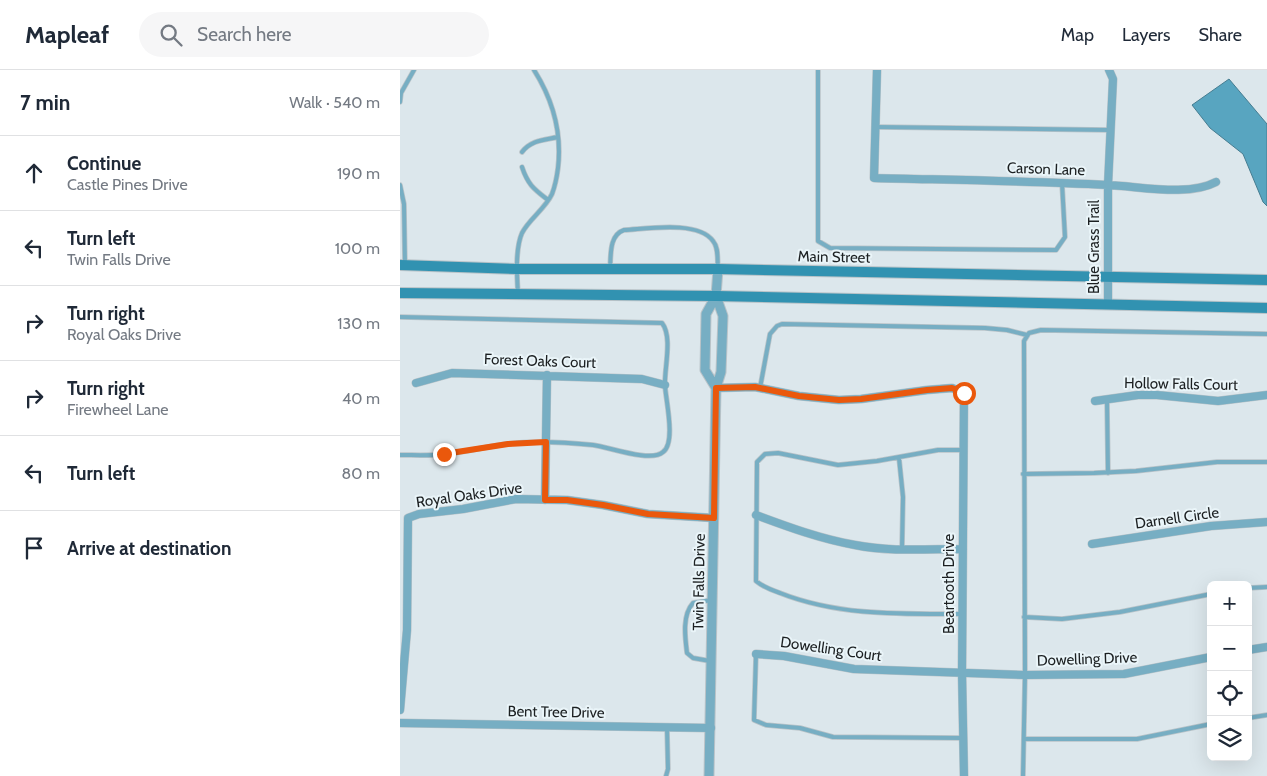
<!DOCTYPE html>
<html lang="en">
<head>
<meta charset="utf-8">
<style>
	:root { --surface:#fff; --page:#f6f6f7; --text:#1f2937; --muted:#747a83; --line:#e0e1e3 }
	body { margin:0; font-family:Cabin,sans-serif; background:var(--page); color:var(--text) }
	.controls { position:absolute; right:15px; bottom:15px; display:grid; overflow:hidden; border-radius:8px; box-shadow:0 5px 20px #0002 }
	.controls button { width:45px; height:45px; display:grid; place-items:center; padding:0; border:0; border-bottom:1px solid var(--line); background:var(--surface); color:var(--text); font:25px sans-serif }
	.stop { position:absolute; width:15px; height:15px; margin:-11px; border:4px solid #ea580c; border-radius:50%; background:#fff }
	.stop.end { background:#ea580c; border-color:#fff; box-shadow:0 1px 5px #0008 }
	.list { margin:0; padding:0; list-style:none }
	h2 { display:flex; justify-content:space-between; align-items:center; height:65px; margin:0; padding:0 20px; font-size:21px }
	h2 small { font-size:16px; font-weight:400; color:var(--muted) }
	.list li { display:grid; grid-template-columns:32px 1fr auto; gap:15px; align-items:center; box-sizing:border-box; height:75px; padding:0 20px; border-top:1px solid var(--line) }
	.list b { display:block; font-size:19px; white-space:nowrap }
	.list p { margin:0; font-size:16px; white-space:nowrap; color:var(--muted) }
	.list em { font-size:16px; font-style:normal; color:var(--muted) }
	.icon { flex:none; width:28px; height:28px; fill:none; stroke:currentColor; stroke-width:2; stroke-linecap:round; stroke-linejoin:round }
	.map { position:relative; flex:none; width:867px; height:706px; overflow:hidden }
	header { display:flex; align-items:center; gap:30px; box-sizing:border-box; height:70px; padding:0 25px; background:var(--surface); border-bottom:1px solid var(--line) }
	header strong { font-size:24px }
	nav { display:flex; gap:28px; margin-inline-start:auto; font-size:18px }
	.search { width:350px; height:45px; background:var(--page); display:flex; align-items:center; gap:12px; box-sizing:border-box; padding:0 18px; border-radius:28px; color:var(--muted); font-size:19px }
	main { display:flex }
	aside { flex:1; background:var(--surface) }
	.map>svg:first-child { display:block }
</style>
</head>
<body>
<header>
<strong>Mapleaf</strong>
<div class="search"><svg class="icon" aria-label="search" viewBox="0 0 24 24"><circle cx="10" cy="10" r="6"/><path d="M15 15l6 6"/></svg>Search here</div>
<nav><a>Map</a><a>Layers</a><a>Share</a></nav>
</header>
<main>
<aside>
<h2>7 min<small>Walk · 540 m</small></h2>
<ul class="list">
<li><svg class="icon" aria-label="ahead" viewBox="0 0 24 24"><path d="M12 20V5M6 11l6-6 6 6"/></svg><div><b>Continue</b><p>Castle Pines Drive</p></div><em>190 m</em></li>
<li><svg class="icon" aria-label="left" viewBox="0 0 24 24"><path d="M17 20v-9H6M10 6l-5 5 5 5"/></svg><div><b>Turn left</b><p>Twin Falls Drive</p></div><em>100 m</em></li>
<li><svg class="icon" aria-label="right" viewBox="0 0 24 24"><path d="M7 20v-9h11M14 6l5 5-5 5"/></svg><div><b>Turn right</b><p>Royal Oaks Drive</p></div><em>130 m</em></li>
<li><svg class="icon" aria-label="right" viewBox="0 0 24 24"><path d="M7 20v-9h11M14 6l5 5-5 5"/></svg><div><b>Turn right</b><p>Firewheel Lane</p></div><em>40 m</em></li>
<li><svg class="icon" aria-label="left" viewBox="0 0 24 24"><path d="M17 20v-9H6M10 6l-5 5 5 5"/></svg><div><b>Turn left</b></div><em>80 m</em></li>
<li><svg class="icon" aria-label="arrive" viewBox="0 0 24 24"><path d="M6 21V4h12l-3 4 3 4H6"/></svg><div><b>Arrive at destination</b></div></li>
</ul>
</aside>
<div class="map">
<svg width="867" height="706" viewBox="0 0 867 706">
	<rect width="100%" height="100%" fill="#dce7ec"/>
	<path fill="#58a5c0" stroke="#467d91" d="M 829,9 L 867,54 L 867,136 L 863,132 L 843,84 L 810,58 L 792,35 Z"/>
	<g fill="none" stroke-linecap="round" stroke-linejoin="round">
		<g stroke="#b9c3c8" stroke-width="5.5">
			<path id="service" d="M 418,0 L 418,171 L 430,178 L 656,180 L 665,167 L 662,113
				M 0,32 L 1,23 L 14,0
				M 476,57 L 710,60
				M 122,82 C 131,70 144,70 158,67
				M 122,97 C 128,115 134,119 148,130
				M 0,115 L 4,134 L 5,195
				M 210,199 C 211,185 209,165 224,160 C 246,159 298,150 313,171 C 319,178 317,189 318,197
				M 118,224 C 117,207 115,179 122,163 C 129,149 145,139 152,124 C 155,116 157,106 158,98 C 162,63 153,30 134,0
				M 0,247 L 262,253 C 273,267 264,299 265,316 C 266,331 276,373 263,382 C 251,393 209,377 193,375 C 164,372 134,370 106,374 C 85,377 66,382 46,384 C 31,386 15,385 0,385
				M 360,318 L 370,264 L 377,256 L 382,254 L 585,258 L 607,260 L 627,265
				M 707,330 L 708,403
				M 499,388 L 503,427 L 502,479
				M 623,404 L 694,403 L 736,401 L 817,392 L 867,392
				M 848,518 L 867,517
				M 562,544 C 501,544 438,546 380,523 C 371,520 363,517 356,511 L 357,392 L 365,384 L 378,383 L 438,395 L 477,391 L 538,380 L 563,380
				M 624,547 L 662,549 L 720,542 L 811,524
				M 356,584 L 354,650 L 366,655 L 400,658 L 433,667 L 563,668
				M 310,591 L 293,588 L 287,583 C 285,567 282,545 293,533 L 312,530
				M 848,648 L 867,645
				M 624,669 L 737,669 L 811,654
				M 266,706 L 268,699 L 267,657
				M 623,706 L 625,605 L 624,271 L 629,263 L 641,260 L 867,264"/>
		</g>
		<g stroke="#b9c3c8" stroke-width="9">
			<path id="minor" d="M 477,0 L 474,108 C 552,110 630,111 707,115 C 739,116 788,127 816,112
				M 708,235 L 708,115 L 713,9 L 709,0
				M 16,313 L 52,303 L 242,309 L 265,315
				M 316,318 L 355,317 L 399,326 L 439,330 L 461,329 L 527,320 L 552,318 L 564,323 L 562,603 L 564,706
				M 695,331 L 738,325 L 757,325 L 818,331 L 867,325
				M 145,430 L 147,305
				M 356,445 C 388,457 421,469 455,475 C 490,482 527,479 563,479
				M 692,474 L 811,456 L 867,452
				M 848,580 L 867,577
				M 356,584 L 384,586 L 454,599 L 625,605 L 724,604 L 811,587
				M 0,640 L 7,560 L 8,448 L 19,444 L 63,439 L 116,429 L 167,430 L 203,435 L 248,444 L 314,448
				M 0,653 L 311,658"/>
		</g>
		<g stroke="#b9c3c8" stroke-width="11">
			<path id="tertiary" d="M 316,318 L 305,300 L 306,244 L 316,226 L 318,199
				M 309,706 L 316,318 L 321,302 L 323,246 L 316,226"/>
		</g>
		<g stroke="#b9c3c8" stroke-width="12">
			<path id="secondary" d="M 0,195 L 117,199 L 318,199 L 867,210
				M 0,223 L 316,226 L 867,238"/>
		</g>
		<use href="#service" stroke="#77aec3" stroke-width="4"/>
		<use href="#minor" stroke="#77aec3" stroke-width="8"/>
		<use href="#tertiary" stroke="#77aec3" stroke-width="9"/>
		<use href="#secondary" stroke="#3192b1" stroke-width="10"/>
	</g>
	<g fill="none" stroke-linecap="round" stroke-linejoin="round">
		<path stroke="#ea580c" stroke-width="6" d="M 44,384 L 108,374 L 146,372 L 145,430 L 167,430 L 203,435 L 248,444 L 314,448 L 316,318 L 355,317 L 399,326 L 439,330 L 461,329 L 527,320 L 552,318 L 564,323"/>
	</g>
	<g text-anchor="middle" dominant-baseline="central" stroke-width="4" stroke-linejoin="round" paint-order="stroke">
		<g font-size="15" fill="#1c2022" stroke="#eaf5f9">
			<text transform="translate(646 99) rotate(2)">Carson Lane</text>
			<text transform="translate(694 177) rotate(-90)">Blue Grass Trail</text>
			<text transform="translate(434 187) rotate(1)">Main Street</text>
			<text transform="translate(140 291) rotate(2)">Forest Oaks Court</text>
			<text transform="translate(781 314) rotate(1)">Hollow Falls Court</text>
			<text transform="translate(69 425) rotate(-8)">Royal Oaks Drive</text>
			<text transform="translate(777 448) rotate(-8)">Darnell Circle</text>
			<text transform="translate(299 512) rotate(-89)">Twin Falls Drive</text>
			<text transform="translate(549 514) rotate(-90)">Beartooth Drive</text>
			<text transform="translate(431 579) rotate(8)">Dowelling Court</text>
			<text transform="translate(687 589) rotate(-2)">Dowelling Drive</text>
			<text transform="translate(156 642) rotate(1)">Bent Tree Drive</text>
		</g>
	</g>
</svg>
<div class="controls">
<button>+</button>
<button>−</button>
<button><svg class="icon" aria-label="locate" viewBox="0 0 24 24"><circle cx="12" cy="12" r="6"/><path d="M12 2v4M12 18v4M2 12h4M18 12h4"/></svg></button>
<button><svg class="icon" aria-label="layers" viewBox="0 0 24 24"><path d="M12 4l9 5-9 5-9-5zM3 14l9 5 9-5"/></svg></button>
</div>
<div class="stop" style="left:564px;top:323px"></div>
<div class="stop end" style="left:44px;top:384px"></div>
</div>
</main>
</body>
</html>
